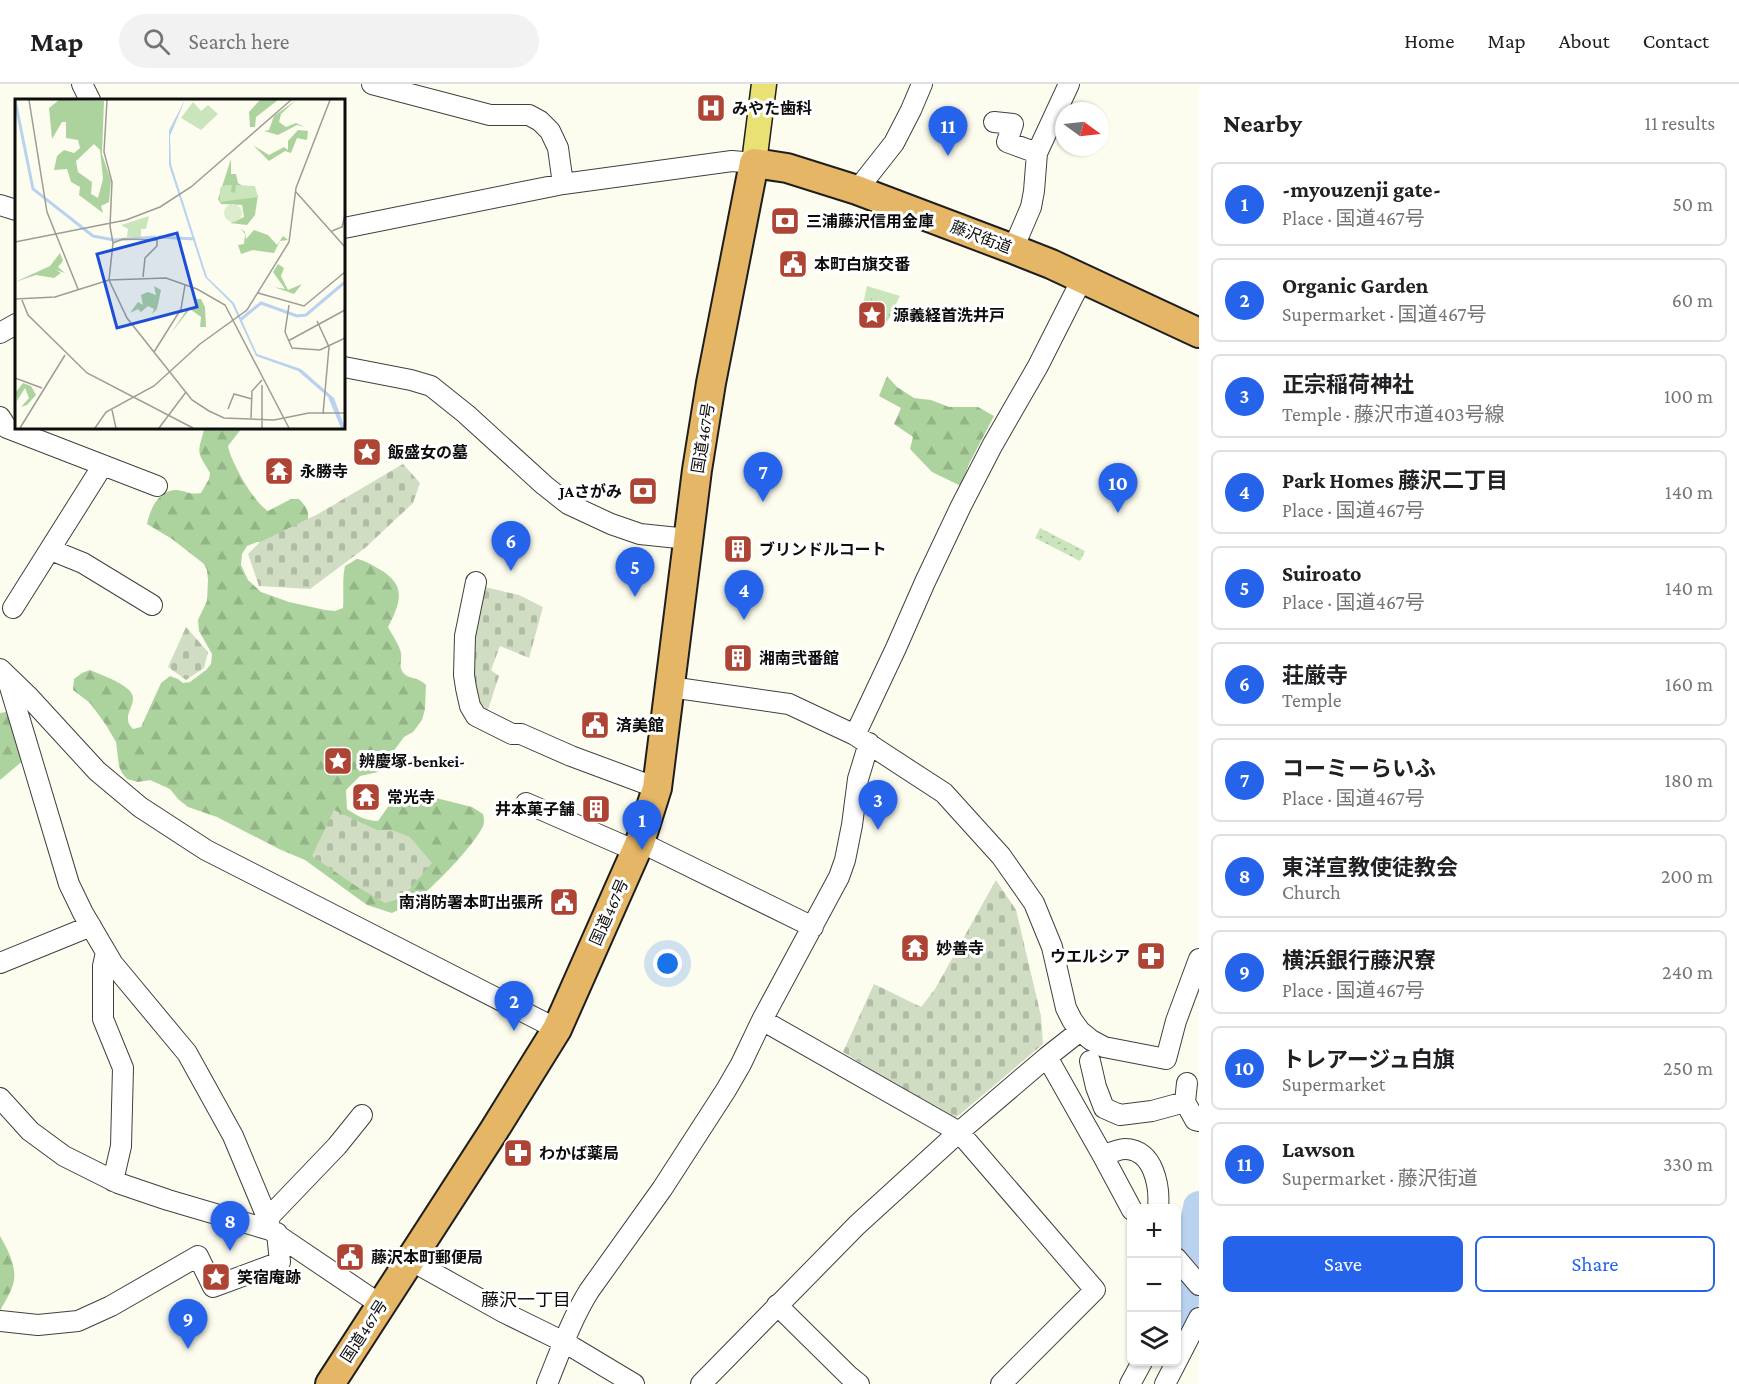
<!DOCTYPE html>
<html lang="en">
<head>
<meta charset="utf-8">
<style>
	:root { --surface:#fff; --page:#f2f2f2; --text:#202124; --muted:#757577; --line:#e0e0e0; --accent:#2563eb }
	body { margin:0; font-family:"Crimson Pro","Noto Sans JP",serif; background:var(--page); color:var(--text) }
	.controls { position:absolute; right:18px; bottom:18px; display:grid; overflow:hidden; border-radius:9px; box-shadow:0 2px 4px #0004 }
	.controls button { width:54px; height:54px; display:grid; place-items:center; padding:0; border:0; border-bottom:2px solid var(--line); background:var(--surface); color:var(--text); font:30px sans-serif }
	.compass { position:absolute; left:1055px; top:18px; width:54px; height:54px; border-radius:50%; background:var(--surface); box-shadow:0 2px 4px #0004; rotate:105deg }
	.you { position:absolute; left:668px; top:880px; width:21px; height:21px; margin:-15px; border:4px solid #fff; border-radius:50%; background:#1a73e8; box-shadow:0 0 0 9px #1a73e833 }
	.badge { display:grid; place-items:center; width:39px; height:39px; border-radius:50%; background:var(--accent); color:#fff; font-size:20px; font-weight:700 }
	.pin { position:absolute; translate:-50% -50px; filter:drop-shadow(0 2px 3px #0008) }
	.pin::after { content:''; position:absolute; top:32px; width:21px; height:18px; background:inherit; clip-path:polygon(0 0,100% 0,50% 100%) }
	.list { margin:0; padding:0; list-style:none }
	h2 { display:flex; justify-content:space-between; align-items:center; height:78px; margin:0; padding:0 24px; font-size:26px }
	h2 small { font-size:20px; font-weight:400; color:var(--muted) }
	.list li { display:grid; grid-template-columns:39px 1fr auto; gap:18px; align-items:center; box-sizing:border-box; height:84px; margin:0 12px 12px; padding:0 12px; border:2px solid var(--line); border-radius:9px }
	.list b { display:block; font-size:22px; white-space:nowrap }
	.list p { margin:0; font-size:20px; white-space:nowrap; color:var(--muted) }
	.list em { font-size:20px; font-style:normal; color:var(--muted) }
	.actions { display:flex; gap:12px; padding:18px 24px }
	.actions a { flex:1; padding:14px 0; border:2px solid var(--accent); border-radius:9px; text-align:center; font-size:21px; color:var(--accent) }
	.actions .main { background:var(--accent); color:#fff }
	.icon { flex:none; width:33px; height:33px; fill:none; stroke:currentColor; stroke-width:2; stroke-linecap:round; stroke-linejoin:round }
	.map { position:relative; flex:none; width:1199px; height:1300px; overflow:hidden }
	header { display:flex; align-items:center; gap:36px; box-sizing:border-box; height:84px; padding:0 30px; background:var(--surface); border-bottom:2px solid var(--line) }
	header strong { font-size:28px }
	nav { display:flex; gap:33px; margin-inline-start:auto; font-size:21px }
	.search { width:420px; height:54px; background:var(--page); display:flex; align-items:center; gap:15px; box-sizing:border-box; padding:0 21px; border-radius:33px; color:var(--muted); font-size:22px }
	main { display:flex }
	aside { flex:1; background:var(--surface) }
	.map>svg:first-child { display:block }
</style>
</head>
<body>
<header>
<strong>Map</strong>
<div class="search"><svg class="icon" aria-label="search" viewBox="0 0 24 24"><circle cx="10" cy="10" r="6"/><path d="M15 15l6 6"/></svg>Search here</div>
<nav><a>Home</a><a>Map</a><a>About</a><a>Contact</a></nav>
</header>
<main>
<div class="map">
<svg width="1199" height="1300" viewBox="0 0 1199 1300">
	<defs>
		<pattern id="grass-dots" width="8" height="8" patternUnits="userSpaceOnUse" patternTransform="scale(1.5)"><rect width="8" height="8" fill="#cae4bc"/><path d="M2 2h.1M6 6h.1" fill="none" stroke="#acc2a0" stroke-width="1.8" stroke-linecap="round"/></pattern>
		<pattern id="forest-firs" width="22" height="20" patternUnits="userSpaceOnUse" patternTransform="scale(1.5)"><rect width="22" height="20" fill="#acd39d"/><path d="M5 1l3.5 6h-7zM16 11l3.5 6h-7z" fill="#93b486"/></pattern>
		<pattern id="cemetery-stones" width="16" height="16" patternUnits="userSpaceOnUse" patternTransform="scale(1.5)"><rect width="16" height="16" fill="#d0ddc2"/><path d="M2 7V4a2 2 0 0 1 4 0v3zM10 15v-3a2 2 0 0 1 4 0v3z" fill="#b1bca6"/></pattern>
		<pattern id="park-tufts" width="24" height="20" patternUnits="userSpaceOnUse" patternTransform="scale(1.5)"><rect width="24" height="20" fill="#cae4bc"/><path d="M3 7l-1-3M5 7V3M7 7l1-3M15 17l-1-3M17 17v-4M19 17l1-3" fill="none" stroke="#acc2a0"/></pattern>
	</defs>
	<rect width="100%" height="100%" fill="#fdfdef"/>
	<path fill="url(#grass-dots)" d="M 1040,444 L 1085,467 L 1080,477 L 1035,454 Z"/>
	<path fill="url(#forest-firs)" d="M 887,292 L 897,303 L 914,314 L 931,316 L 949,323 L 978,323 L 994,332 L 969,380 L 961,402 L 932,388 L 910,365 L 913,353 L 894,340 L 901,324 L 879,312 Z
		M 203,344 L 242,344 L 228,362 C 231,378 254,419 268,427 L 291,415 L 299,415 C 309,425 310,431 306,444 L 276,459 L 257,458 L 247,462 L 242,470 L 241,481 L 248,496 L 261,508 L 289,518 L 325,526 L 335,527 L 343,524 C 344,511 342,494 345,482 L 357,475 C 366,477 372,481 379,485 C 407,501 401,518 388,543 C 392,551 399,560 401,569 C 402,575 399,582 402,587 C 407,596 418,592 426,601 L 425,625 L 422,636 L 413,648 L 404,653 L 378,688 L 360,692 L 346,706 L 347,725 C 357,732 366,737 378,737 L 390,720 L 399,712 L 416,712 L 440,715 L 472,723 L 483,730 C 484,735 485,739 482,744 C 473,762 433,804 416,816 C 409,822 400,825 392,829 L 367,821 L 305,776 L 279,765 L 217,733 L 188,723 L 178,715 L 170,705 L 150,696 L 138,698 L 127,695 L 122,689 L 119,682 L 116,658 L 106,641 L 90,619 L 73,606 L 74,595 L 82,589 L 90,586 C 102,591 119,597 129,606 C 142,619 118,631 133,645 L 141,643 L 161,599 L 170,592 L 178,595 L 183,599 L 190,598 L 206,586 L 211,580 L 212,570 L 199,547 L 198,536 L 207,517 L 208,496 L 207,486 L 204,480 L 172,455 L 147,440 C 150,425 159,405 177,406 C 188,407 187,411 201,409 L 209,395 L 210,389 C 197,367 197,371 204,346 Z
		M 12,627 L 31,670 L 0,696 L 0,629 Z
		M 0,1152 C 8,1166 18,1184 13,1201 C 10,1210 4,1219 0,1227 Z"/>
	<path fill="url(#cemetery-stones)" d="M 403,380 L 420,399 L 413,419 L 365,464 L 310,505 L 259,502 L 248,470 L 260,458 L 318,430 Z
		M 485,503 L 519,511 L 543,523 L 529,574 L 500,562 L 491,586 L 499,592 L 488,626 L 480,630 L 472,619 L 476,548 Z
		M 186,543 L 208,568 L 204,584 L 186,596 L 168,583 Z
		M 334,726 L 377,746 L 392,746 L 410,753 L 432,779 L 402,814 L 385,819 L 356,802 L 312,772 Z
		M 996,796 L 1016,826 L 1041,932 L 1043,960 L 952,1037 L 843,968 L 874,900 L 921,923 L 935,905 Z"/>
	<path fill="url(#park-tufts)" d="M 867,202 L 900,212 L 886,240 L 861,230 Z"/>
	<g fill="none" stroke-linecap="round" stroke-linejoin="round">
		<path stroke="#b9d2ef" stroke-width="32" d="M 1176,1229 L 1183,1218 L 1199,1123"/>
		<g stroke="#404040" stroke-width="22">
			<path id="minor" d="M 82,0 L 90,16
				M 372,0 L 490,31 L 529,31 L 540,37 L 550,47 L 558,64 L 563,100
				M 994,38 L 1013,40 L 1007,58 L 1037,69
				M 857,106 L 894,59 L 911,26 L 922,0
				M 0,121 L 16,126
				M 344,144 L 563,100 L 732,77 L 754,79
				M 1013,165 L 1031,123 L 1034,107 L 1037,69 L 1069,0
				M 0,249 L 16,240
				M 344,283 L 411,296 L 431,302 L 466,330 L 544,401 L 568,420 L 611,440 L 640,450 L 688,455
				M 0,333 L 7,344 L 157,402
				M 51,466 L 83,479 L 152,521
				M 476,498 L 465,552 L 464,591 L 466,604 L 470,622 L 476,632 L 512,650 L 521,650 L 571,672 L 657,704
				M 13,524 L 103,381
				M 0,585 L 29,613 L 97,687 L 140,723 L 206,766 L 557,945
				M 7,593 L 69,800 L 83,829 L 113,880 L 187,969 L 233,1052 L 269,1138 L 270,1146
				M 670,603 L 789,620 L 855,651 L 944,709 L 1001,772 L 1034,819 L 1052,863 L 1066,924 L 1072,936 L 1080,947 L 1091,956 L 1104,963 L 1166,975 L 1176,937 L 1199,875
				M 855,651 L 896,564 L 925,498 L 961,422 L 992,362 L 1038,282 L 1082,195
				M 526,719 L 636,767
				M 640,758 L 813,843
				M 106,868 L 103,882 L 103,935 L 123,984 L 121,1062 L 113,1097
				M 0,879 L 91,842
				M 762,936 L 959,1048 L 1095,1206 L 1001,1300
				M 1047,973 L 1103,1072 L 1132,1126
				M 1090,977 L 1096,1003 L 1104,1024 L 1120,1031 L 1152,1027 L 1185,1018
				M 1187,999 L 1185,1018 L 1195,1036 L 1199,1037
				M 0,1014 L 30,1047 L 64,1072 L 118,1099 L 168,1116 L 270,1146 L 381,1221
				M 1103,1072 C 1110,1069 1118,1065 1125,1065 C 1154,1065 1160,1103 1158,1124
				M 268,1134 L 337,1062 L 362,1031
				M 1176,1174 L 1199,1201
				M 410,1176 L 503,1228 L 564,1258 L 634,1300
				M 777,1221 L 849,1292 L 859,1300
				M 0,1237 L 38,1241 L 78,1237 L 111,1222 L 198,1172 L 213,1203 L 280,1178 L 277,1149
				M 547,1300 C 560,1268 571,1236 589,1207 L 662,1105 L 726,1006 L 741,980 L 762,936 L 839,793 L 845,776 L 852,741 L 858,695 L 869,659
				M 701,1300 L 857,1141 L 959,1048 L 1047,973 L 1080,947
				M 1130,1300 L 1142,1278
				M 1165,1300 L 1199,1234"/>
		</g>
		<g stroke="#1e1e1e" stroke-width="27">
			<path id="major" d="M 754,79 L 764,0"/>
		</g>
		<g stroke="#1e1e1e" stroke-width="32">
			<path id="highway" d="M 330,1300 L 493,1048 L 557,945 L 640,758 L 657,704 L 697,386 L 711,299 L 754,79 L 787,84 L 857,106 L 1013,165 L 1051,180 L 1199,249"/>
		</g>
		<use href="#minor" stroke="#fff" stroke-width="20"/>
		<use href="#major" stroke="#e9e173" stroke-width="24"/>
		<use href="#highway" stroke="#e4b666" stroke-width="28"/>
	</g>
	<defs>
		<g id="hospital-square" transform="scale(1.5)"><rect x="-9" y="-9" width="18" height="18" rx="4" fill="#ae4434" stroke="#fff"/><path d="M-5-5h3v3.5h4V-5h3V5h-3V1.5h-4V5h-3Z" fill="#fff"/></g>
		<g id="bank-square" transform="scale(1.5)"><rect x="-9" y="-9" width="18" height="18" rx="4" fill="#ae4434" stroke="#fff"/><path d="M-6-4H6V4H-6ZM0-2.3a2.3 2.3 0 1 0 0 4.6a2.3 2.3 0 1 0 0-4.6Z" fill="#fff"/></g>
		<g id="civic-square" transform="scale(1.5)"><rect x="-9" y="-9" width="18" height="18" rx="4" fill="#ae4434" stroke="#fff"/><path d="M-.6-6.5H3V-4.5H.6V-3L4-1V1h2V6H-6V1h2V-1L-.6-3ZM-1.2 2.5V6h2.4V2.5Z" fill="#fff"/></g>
		<g id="sight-square" transform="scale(1.5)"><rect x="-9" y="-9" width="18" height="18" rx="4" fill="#ae4434" stroke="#fff"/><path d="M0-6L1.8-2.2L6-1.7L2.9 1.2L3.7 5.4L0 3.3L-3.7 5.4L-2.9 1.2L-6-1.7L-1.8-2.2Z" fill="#fff"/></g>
		<g id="temple-square" transform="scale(1.5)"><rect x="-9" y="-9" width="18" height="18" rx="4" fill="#ae4434" stroke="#fff"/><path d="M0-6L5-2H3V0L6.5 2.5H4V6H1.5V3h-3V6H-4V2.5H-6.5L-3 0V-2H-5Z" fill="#fff"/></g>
		<g id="building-square" transform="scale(1.5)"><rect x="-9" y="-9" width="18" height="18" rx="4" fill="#ae4434" stroke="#fff"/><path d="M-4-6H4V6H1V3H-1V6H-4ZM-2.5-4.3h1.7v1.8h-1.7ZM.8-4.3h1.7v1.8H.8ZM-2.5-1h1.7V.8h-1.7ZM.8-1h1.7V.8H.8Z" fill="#fff"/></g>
		<g id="pharmacy-square" transform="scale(1.5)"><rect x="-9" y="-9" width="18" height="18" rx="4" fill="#ae4434" stroke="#fff"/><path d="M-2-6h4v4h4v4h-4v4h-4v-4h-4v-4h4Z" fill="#fff"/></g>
	</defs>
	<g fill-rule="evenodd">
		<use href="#hospital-square" x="711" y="24"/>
		<use href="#bank-square" x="785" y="137"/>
		<use href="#civic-square" x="793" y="180"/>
		<use href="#sight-square" x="872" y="231"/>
		<use href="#sight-square" x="367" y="368"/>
		<use href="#temple-square" x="279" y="387"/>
		<use href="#bank-square" x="643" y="407"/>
		<use href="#building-square" x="738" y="465"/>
		<use href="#building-square" x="738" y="574"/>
		<use href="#civic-square" x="595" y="641"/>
		<use href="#sight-square" x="338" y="677"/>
		<use href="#temple-square" x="366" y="713"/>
		<use href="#building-square" x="596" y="725"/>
		<use href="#civic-square" x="564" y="818"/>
		<use href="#temple-square" x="915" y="864"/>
		<use href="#pharmacy-square" x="1151" y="872"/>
		<use href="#pharmacy-square" x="518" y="1069"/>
		<use href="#civic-square" x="350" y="1173"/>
		<use href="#sight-square" x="216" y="1193"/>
	</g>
	<g text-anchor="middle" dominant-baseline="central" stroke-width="6" stroke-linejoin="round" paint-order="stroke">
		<g font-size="16" font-weight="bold" fill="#0d0d0d" stroke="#fff" text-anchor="start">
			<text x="732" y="24">みやた歯科</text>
			<text x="806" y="137">三浦藤沢信用金庫</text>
			<text x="814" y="180">本町白旗交番</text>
			<text x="893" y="231">源義経首洗井戸</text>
			<text x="388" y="368">飯盛女の墓</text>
			<text x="300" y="387">永勝寺</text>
			<text x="622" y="407" text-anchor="end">JAさがみ</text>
			<text x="759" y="465">ブリンドルコート</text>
			<text x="759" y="574">湘南弐番館</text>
			<text x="616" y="641">済美館</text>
			<text x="359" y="677">辨慶塚-benkei-</text>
			<text x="387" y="713">常光寺</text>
			<text x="575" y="725" text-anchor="end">井本菓子舗</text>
			<text x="543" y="818" text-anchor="end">南消防署本町出張所</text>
			<text x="936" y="864">妙善寺</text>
			<text x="1130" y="872" text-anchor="end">ウエルシア</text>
			<text x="539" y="1069">わかば薬局</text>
			<text x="371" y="1173">藤沢本町郵便局</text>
			<text x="237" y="1193">笑宿庵跡</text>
		</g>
		<g font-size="16" fill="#0d0d0d" stroke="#fff">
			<text transform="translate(981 153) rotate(21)">藤沢街道</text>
			<text transform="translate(703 354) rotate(-81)">国道467号</text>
			<text transform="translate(609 828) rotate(-66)">国道467号</text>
			<text transform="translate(364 1247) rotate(-57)">国道467号</text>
		</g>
		<g font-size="18" fill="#0d0d0d" stroke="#fff">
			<text x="526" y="1216">藤沢一丁目</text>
		</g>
	</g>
	<g transform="translate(15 15)">
		<rect width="330" height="330" fill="#fdfdef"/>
		<path d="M 44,1 L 89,2 L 87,55 L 96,82 L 94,103 L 86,107 L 88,114 L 64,96 L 65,88 L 56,83 L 52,70 L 39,71 L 42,57 L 49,51 L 59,54 L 65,49 L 63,41 L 51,39 L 51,23 L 47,23 L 37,40 L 34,9 ZM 79,45 L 85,51 L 88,80 L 83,99 L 76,95 L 77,83 L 63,73 L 61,62 ZM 245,1 L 263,1 L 241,18 L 240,28 L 235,28 L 234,13 ZM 281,1 L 266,15 L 264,23 L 271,28 L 281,24 L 290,28 L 282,26 L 263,36 L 249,32 L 254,31 L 259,17 ZM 283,31 L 293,32 L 292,41 L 282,39 L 276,54 L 270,52 L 254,62 L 238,46 L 254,56 L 269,48 L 273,51 L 273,42 ZM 216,60 L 216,75 L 221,75 L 223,84 L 243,96 L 240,116 L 232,126 L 215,124 L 229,118 L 227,106 L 206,105 L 203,100 ZM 225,129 L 230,133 L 231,140 L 239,131 L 253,136 L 262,146 L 268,137 L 273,141 L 265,142 L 259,154 L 238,151 L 226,155 L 223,146 L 229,145 L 230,135 ZM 45,154 L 48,162 L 43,168 L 50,174 L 41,171 L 46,174 L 39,179 L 21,176 L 0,183 L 35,167 ZM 263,165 L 269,169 L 266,177 L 273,191 L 287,185 L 279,195 L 259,188 L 270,190 L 258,173 ZM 139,187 L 146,191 L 142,210 L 137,215 L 139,210 L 133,207 L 126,213 L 123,210 L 115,214 L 123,203 L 128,206 L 126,196 L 133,193 L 141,196 ZM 180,200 L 186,200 L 190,208 L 191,228 L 185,228 L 186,218 L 175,210 L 156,234 L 173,209 L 183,208 ZM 8,284 L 16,287 L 21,296 L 12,306 L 6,308 L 14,299 L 10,289 L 2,302 L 1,293 Z" fill="#acd39d" fill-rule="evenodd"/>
		<path d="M 178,3 L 186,12 L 193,6 L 203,15 L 186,31 L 166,19 ZM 210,86 L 217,86 L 216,93 L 220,94 L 221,86 L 240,87 L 243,98 L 205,103 L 205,89 ZM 134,117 L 131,130 L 126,130 L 126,138 L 112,138 L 113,130 L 106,126 Z" fill="#cae4bc"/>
		<path d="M209 114a9 9 0 1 1 18 0a9 9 0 1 1-18 0Z" fill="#dceccd"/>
		<path d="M 170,1 L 155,37 L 156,65 L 192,178 L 219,204 L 242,255 L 286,270 L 319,299 L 330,329 L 326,329 L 313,298 L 283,272 L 241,257 L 217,205 L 190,178 L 154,66 L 154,31 Z" fill="#b9d2ef"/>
		<path fill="none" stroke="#b9d2ef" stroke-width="3" d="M 0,1 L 18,90 L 78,137 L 99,141 L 141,138M 143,138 L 180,140M 225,221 L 246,204 L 282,217 L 291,216 L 330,183"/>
		<path fill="none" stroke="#9d9d95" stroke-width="1.5" d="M 14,1 L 32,113 L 63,190M 92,1 L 89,53 L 97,83 L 95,127 L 98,144 L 94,181 L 151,179 L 182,190 L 210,206 L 274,329M 281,93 L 330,148M 317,132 L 327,128 L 330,116M 0,143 L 111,121 L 145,108 L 176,88 L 276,1M 98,144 L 108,140 L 142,141 L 142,147 L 130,159 L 128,178M 94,181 L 112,219 L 177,301 L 194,312 L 209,319 L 259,321 L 294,314 L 330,314M 243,194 L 289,207 L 330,173M 0,200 L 40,198 L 94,181M 7,201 L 13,216 L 72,274 L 178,329M 274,206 L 270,233 L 277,249 L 305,251 L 330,239M 302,222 L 314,248 L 308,315M 273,242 L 330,211M 139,253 L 166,210 L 170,186M 0,279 L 27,289M 247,286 L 247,329M 213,310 L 219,295 L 237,300M 97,311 L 101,329M 236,319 L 237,292 L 247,281M 5,329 L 50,256M 80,329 L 91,313 L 139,287 L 185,245 L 232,211 L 274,143 L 281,89 L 315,1M 144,329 L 171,293"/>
		<path fill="#1d4ed8" fill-opacity="0.15" stroke="#1d4ed8" stroke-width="3" d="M 162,134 L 182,208 L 102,229 L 82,155 Z"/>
		<rect width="330" height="330" fill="none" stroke="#0d0d0d" stroke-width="3"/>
	</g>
</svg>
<div class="controls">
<button>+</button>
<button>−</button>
<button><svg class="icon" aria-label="layers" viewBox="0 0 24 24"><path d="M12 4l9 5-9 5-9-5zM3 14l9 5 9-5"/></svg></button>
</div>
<svg class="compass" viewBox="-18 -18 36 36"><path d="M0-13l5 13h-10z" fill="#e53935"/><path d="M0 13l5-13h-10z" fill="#757577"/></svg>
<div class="you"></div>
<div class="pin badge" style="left:642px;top:766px">1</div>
<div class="pin badge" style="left:514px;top:947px">2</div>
<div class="pin badge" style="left:878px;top:746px">3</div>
<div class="pin badge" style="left:744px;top:536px">4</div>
<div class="pin badge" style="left:635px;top:513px">5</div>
<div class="pin badge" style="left:511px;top:487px">6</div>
<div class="pin badge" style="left:763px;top:418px">7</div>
<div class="pin badge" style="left:230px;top:1167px">8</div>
<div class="pin badge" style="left:188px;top:1265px">9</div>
<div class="pin badge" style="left:1118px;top:429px">10</div>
<div class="pin badge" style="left:948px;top:72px">11</div>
</div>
<aside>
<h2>Nearby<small>11 results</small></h2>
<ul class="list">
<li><span class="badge">1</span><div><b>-myouzenji gate-</b><p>Place · 国道467号</p></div><em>50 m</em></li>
<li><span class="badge">2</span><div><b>Organic Garden</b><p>Supermarket · 国道467号</p></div><em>60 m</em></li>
<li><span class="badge">3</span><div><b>正宗稲荷神社</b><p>Temple · 藤沢市道403号線</p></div><em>100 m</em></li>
<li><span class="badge">4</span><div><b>Park Homes 藤沢二丁目</b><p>Place · 国道467号</p></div><em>140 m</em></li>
<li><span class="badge">5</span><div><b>Suiroato</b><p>Place · 国道467号</p></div><em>140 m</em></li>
<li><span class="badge">6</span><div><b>荘厳寺</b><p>Temple</p></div><em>160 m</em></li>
<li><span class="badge">7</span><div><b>コーミーらいふ</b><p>Place · 国道467号</p></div><em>180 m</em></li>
<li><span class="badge">8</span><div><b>東洋宣教使徒教会</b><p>Church</p></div><em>200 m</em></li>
<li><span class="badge">9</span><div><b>横浜銀行藤沢寮</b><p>Place · 国道467号</p></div><em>240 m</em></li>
<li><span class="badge">10</span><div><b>トレアージュ白旗</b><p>Supermarket</p></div><em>250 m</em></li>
<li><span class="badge">11</span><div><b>Lawson</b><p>Supermarket · 藤沢街道</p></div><em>330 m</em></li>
</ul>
<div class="actions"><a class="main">Save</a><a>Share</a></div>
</aside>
</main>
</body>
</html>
